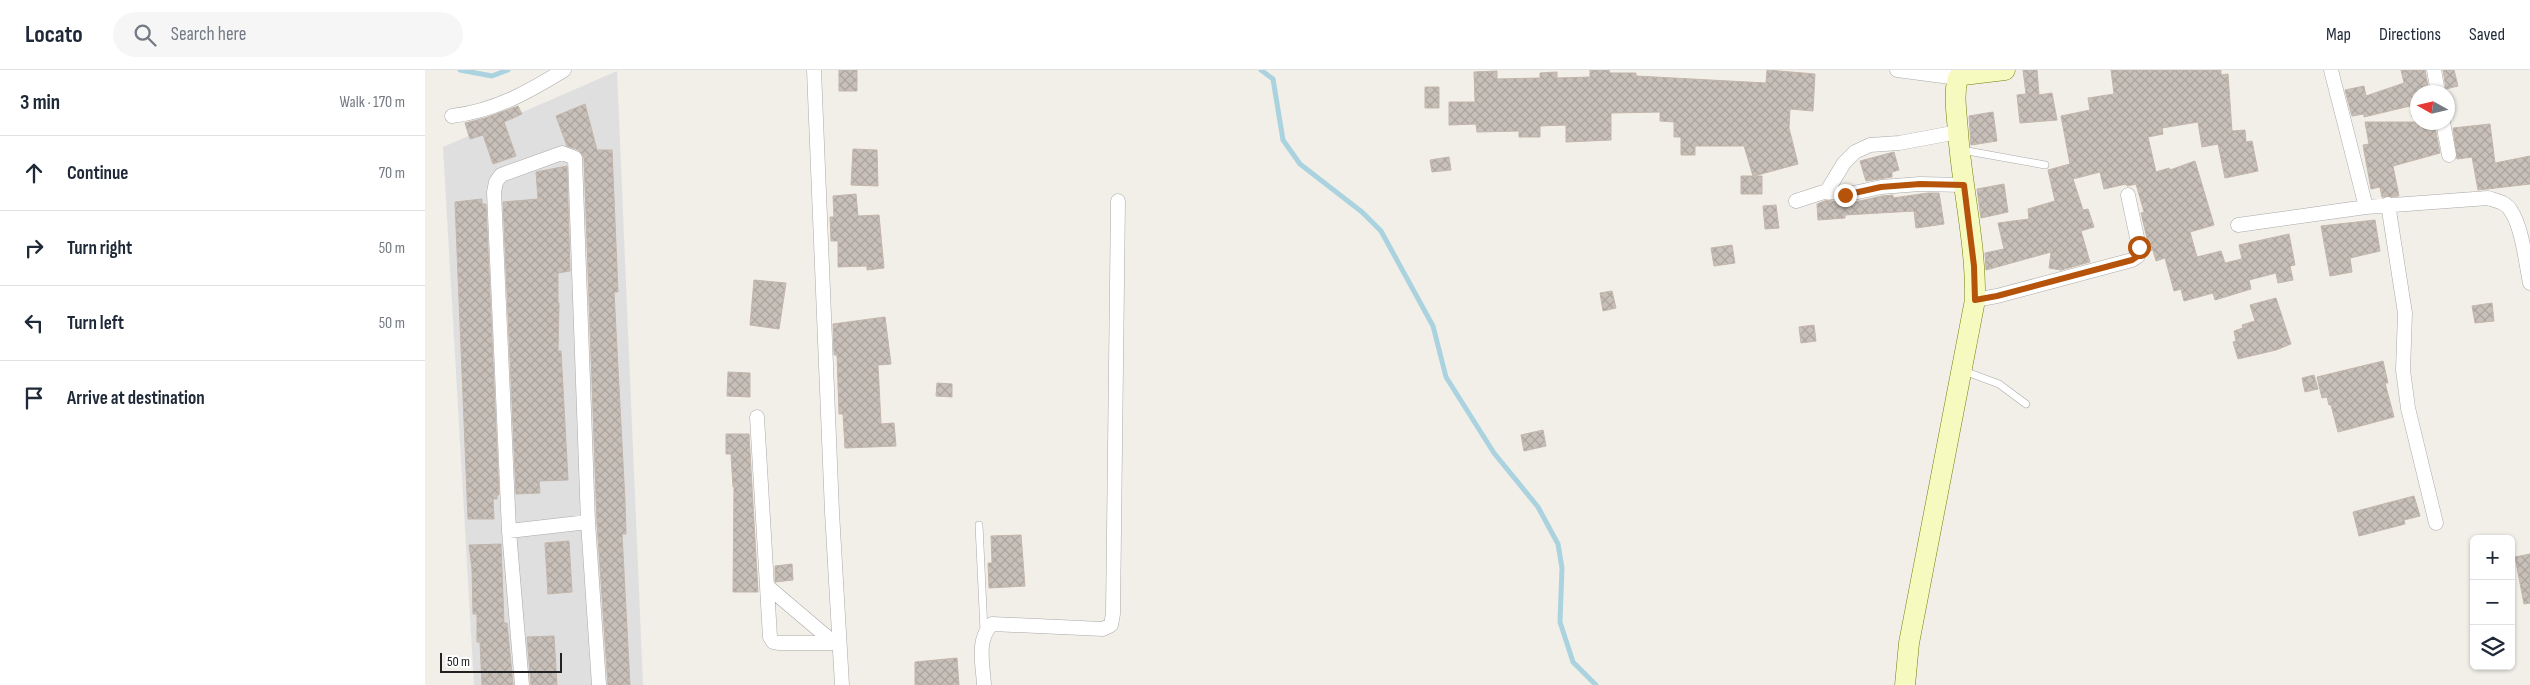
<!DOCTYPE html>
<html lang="en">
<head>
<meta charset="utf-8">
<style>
	:root { --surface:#fff; --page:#f6f6f7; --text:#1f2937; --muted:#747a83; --line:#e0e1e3 }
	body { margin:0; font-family:"Sofia Sans Condensed",sans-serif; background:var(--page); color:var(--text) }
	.controls { position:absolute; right:15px; bottom:15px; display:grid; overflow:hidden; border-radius:8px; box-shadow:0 1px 4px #0004 }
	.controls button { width:45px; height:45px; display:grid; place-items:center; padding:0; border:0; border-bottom:1px solid var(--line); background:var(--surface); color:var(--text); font:25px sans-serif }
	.compass { position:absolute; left:1985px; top:15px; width:45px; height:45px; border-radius:50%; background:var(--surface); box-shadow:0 1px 4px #0004; rotate:278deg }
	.scale { position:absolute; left:15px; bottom:12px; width:122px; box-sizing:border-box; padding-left:5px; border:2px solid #222; border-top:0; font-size:14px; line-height:18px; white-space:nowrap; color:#222; -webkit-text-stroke:4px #fff; paint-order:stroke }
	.stop { position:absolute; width:15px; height:15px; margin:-11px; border:4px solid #b45309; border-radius:50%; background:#fff }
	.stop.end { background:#b45309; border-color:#fff; box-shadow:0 1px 5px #0008 }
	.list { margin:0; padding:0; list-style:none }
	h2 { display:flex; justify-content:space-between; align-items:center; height:65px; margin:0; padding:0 20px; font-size:21px }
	h2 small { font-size:16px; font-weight:400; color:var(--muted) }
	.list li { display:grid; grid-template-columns:32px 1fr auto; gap:15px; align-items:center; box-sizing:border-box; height:75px; padding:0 20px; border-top:1px solid var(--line) }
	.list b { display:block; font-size:19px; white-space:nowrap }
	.list em { font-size:16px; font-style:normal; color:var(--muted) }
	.icon { flex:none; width:28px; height:28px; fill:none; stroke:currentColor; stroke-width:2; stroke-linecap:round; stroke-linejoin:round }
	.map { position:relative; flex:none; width:2105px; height:615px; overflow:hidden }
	header { display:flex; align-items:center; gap:30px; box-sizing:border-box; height:70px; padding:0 25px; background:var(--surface); border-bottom:1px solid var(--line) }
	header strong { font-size:24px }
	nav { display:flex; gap:28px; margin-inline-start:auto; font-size:18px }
	.search { width:350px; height:45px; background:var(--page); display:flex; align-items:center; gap:12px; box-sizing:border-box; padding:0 18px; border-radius:28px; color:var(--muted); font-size:19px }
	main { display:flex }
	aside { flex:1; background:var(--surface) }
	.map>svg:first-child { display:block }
</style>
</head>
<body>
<header>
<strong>Locato</strong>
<div class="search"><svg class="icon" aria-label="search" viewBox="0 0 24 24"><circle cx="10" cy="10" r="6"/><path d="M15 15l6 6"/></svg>Search here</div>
<nav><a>Map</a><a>Directions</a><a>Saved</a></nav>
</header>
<main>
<aside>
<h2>3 min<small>Walk · 170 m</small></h2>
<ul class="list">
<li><svg class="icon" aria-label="ahead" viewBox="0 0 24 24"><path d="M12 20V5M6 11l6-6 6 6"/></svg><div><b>Continue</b></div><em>70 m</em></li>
<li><svg class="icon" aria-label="right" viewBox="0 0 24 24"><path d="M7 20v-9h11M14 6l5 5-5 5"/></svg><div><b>Turn right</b></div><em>50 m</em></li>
<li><svg class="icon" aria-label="left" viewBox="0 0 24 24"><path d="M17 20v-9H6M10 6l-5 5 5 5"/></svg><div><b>Turn left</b></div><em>50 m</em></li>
<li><svg class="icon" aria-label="arrive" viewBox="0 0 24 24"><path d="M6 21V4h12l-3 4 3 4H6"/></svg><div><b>Arrive at destination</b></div></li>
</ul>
</aside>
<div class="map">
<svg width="2105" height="615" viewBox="0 0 2105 615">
	<defs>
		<pattern id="building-cross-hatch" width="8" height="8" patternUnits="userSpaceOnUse" patternTransform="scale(1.25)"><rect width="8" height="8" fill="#c7bfb8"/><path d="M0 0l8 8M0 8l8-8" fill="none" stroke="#aba49e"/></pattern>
	</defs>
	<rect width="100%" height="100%" fill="#f2efe9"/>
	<path fill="#e0dfdf" d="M 192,1 L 218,615 L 49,615 L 18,77 Z"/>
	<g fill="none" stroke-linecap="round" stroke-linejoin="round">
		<path stroke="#aad3df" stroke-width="5" d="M 35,0 L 67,6 L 83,0
			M 836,0 L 848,9 L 858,70 L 875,94 L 937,142 L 956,161 L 1008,256 L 1021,307 L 1069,383 L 1113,437 L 1133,474 L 1137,498 L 1135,552 L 1148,592 L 1171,615"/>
	</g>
	<path fill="url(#building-cross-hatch)" stroke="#c4b6ab" d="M 414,0 L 432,0 L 432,21 L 414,21 Z
		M 1165,0 L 1184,0 L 1185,3 L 1211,3 L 1211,6 L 1341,13 L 1342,0 L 1390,4 L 1388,41 L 1365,39 L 1364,58 L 1373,94 L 1329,106 L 1337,106 L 1337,124 L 1316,124 L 1316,106 L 1328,106 L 1319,76 L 1270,76 L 1270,85 L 1256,85 L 1256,67 L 1249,67 L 1249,52 L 1235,51 L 1235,42 L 1186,43 L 1186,70 L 1141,72 L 1141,55 L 1115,56 L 1115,67 L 1094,67 L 1094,61 L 1052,62 L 1051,54 L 1024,55 L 1024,32 L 1050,32 L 1049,2 L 1072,1 L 1072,9 L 1115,8 L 1115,3 L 1132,2 L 1132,8 L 1165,7 Z
		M 1598,0 L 1612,0 L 1614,25 L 1627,23 L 1632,50 L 1595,53 L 1592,25 L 1601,24 Z
		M 1686,0 L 1796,0 L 1796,5 L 1803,4 L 1807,61 L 1820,60 L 1821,72 L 1827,71 L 1833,101 L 1800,108 L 1793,74 L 1777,77 L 1773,52 L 1737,58 L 1738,64 L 1723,67 L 1731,102 L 1744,98 L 1745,100 L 1770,91 L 1789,155 L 1765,162 L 1772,187 L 1796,181 L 1800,193 L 1817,189 L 1814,175 L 1864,164 L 1870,195 L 1865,196 L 1868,210 L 1853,213 L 1851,203 L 1824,210 L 1826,219 L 1790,230 L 1788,223 L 1759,231 L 1756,219 L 1749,221 L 1740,188 L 1731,191 L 1728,180 L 1725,181 L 1716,143 L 1719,142 L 1711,114 L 1702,116 L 1701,114 L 1679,119 L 1675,102 L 1648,109 L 1658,140 L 1663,139 L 1669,157 L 1656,161 L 1665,192 L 1636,200 L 1624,198 L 1626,182 L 1561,200 L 1560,183 L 1579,179 L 1573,153 L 1604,149 L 1603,139 L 1630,131 L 1623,100 L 1645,94 L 1636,46 L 1665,40 L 1663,28 L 1689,24 Z
		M 1976,0 L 2000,0 L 2004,22 L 1992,22 L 1992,47 L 1987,47 L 1985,36 L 1939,47 L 1939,44 L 1927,46 L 1920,20 L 1939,16 L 1941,26 L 1979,13 Z
		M 2018,0 L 2029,0 L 2033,16 L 2021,19 Z
		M 1000,17 L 1014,17 L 1014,38 L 1000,38 Z
		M 160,34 L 172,80 L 187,80 L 193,222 L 189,222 L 200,431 L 201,464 L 197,464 L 205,615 L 183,615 L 172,452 L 159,88 L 154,80 L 142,76 L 131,46 Z
		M 93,36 L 97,44 L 79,52 L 91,86 L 68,94 L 58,65 L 45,69 L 40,53 L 60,48 Z
		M 1568,42 L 1572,71 L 1546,75 L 1544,46 Z
		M 1940,52 L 2009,52 L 2015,83 L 1968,96 L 1974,126 L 1957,127 L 1955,117 L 1946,119 L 1938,75 L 1944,74 Z
		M 2065,54 L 2070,93 L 2105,86 L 2105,114 L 2053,120 L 2047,87 L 2032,89 L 2028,58 Z
		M 428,79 L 452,80 L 453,116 L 426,115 Z
		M 1469,82 L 1474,100 L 1467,102 L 1467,107 L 1441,111 L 1435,91 Z
		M 1024,87 L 1026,100 L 1007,102 L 1005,90 Z
		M 142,96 L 145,201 L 133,203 L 133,233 L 134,233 L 133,281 L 136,281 L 143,410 L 114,411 L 115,423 L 91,424 L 78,132 L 113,129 L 111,102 Z
		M 1579,114 L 1583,142 L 1556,148 L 1552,119 Z
		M 1503,123 L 1514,123 L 1519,154 L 1491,158 L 1489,141 L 1420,145 L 1420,148 L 1393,150 L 1392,134 L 1402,130 L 1421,134 L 1457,126 L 1468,125 L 1468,128 Z
		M 431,124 L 433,146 L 454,145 L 459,198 L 442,200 L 442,196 L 413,197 L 413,171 L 406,171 L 405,147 L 409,147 L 408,126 Z
		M 57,129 L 57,134 L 61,134 L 74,425 L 72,425 L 72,429 L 68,429 L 69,449 L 43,449 L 30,132 Z
		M 1351,135 L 1354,158 L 1340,159 L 1338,136 Z
		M 1950,150 L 1955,181 L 1925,188 L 1927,202 L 1905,206 L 1896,156 Z
		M 1307,175 L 1310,193 L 1289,196 L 1286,178 Z
		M 329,210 L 361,213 L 354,259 L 325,255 Z
		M 1187,221 L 1191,238 L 1178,241 L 1175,223 Z
		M 1851,228 L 1866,274 L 1851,280 L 1813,289 L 1808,272 L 1811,271 L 1809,261 L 1818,258 L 1817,255 L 1830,251 L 1825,235 Z
		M 2067,233 L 2069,251 L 2050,253 L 2047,236 Z
		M 460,247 L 466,294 L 453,295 L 456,354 L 469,353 L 471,376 L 420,378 L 418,344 L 414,344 L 412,285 L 409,285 L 408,254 Z
		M 1389,255 L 1391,271 L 1376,273 L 1374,257 Z
		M 1958,291 L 1963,313 L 1960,313 L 1969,347 L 1913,362 L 1906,335 L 1904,335 L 1902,327 L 1897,328 L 1892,307 Z
		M 303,302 L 325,303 L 325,327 L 302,326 Z
		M 1889,305 L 1893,319 L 1880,322 L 1877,308 Z
		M 512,313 L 527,314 L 527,327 L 511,326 Z
		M 1118,360 L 1121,376 L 1099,381 L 1096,365 Z
		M 301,364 L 324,364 L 333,522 L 308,522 L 309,417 L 308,417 L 306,384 L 301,384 Z
		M 1989,426 L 1995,446 L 1979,450 L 1980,454 L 1934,466 L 1928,442 Z
		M 596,465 L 600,516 L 564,518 L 563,493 L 567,493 L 566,466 Z
		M 144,471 L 147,522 L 123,524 L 120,473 Z
		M 76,474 L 79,553 L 82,553 L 88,615 L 57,615 L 55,572 L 52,572 L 52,544 L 48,544 L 47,499 L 44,475 Z
		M 2105,484 L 2105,533 L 2099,534 L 2090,487 Z
		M 367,494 L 368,510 L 350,512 L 350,496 Z
		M 129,566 L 132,615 L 106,615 L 102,567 Z
		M 532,588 L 534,615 L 490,615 L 490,592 Z"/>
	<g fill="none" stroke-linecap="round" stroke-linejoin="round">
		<g stroke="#a9a9a9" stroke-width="8">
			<path id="lane" d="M 1537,80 L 1620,95
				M 1539,301 L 1574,314 L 1601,334
				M 554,455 L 559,561"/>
		</g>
		<g stroke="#a9a9a9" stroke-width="15">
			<path id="street" d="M 389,0 L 407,442 L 417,615
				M 1472,0 L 1533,8
				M 1906,0 L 1941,137 L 2063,128 C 2072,131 2081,132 2086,141 C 2097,157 2101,193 2105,213
				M 2009,0 L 2013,22
				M 27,46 C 70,41 103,22 139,0
				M 2018,52 L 2024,85
				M 1402,121 L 1419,93 L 1430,82 L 1445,75 L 1474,73 L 1533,62
				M 1371,131 L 1402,121 L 1420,125 L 1456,117 L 1495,114 L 1539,115
				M 1963,134 L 1980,243 L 1978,300 L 1983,338 L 2011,453
				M 1813,155 L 1941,137
				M 1550,230 L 1572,226 L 1707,190 L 1713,186 L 1714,177 L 1703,125
				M 332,347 L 345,567 L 348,572 L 353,573 L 414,573
				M 84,461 L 163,452 L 174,615
				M 342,516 L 408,572
				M 97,615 L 84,461 L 69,122 L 71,112 L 76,105 L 137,83 L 150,88 L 163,452
				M 559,615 C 558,594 551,570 567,554 L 678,559 L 686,555 L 688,544 L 693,131"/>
		</g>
		<g stroke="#707d05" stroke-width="21">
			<path id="secondary" d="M 1480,615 L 1484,573 L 1550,230 C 1551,173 1537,118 1533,62 C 1532,44 1528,25 1533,8 L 1538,5 L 1580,0"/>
		</g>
		<use href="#lane" stroke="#fff" stroke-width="7"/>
		<use href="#street" stroke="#fff" stroke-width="14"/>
		<use href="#secondary" stroke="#f7fabf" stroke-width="20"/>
	</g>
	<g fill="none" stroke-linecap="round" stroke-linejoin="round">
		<path stroke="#b45309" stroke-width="6" d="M 1420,125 L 1456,117 L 1495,114 L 1539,115 L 1549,196 L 1550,230 L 1572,226 L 1707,190 L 1713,186 L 1714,177"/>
	</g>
</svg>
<div class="controls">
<button>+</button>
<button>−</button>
<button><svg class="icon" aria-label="layers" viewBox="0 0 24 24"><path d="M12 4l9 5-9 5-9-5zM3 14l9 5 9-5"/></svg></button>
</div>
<svg class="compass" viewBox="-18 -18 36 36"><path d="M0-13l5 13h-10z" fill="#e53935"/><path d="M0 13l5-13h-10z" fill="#747a83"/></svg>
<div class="scale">50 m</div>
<div class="stop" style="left:1714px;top:177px"></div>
<div class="stop end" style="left:1420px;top:125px"></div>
</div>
</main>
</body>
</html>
